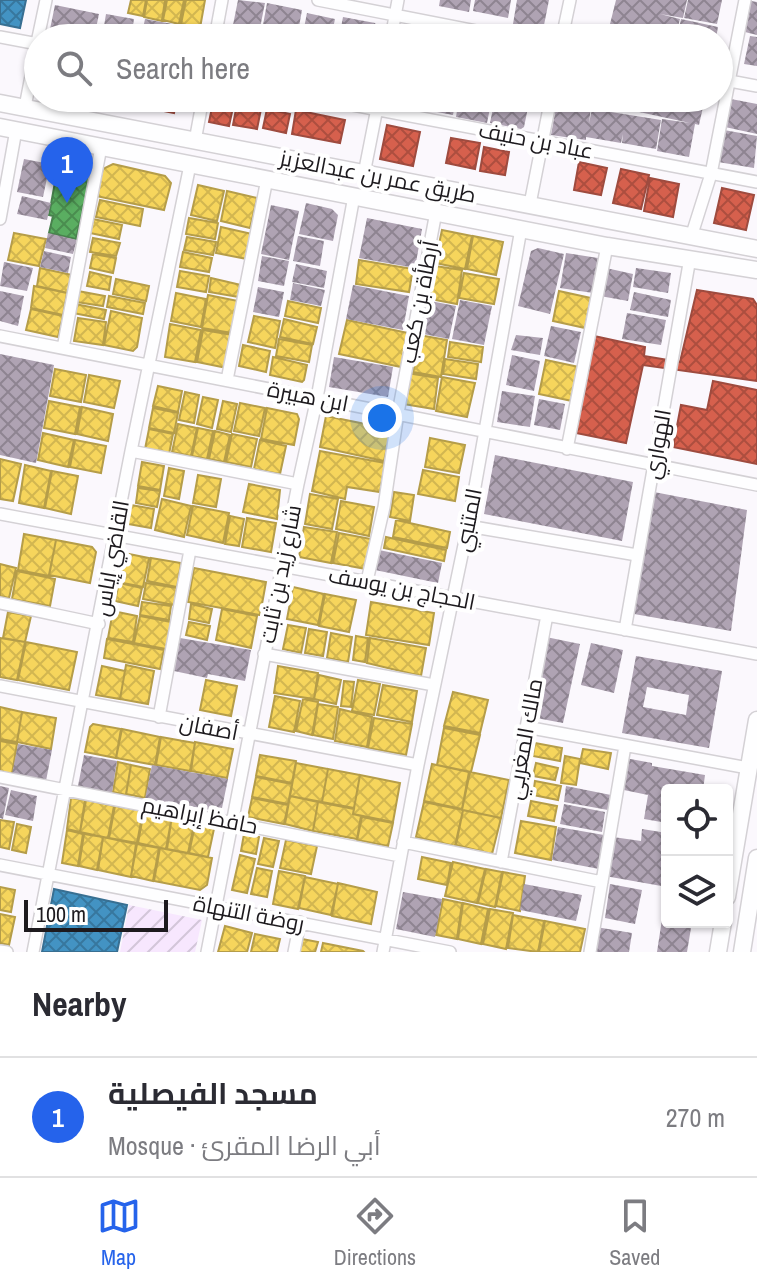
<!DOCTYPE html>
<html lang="en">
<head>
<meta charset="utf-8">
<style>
	:root { --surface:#fff; --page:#f7f7f7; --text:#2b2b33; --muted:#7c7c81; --line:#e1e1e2; --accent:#2563eb }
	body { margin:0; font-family:"Archivo Narrow",Cairo,sans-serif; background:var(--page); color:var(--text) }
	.controls { position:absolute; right:24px; bottom:24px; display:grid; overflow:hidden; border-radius:8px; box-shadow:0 2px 6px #0004 }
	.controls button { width:72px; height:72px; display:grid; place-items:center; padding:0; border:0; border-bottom:2px solid var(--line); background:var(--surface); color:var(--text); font:40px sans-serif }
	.scale { position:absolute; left:24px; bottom:20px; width:144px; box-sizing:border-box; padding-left:8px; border:4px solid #1d1a1e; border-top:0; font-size:22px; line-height:28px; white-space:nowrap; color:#1d1a1e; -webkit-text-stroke:6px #fff; paint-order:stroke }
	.you { position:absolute; left:382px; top:418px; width:28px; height:28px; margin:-20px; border:6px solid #fff; border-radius:50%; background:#1a73e8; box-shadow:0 0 0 12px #1a73e833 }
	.badge { display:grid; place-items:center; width:52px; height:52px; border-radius:50%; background:var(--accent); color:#fff; font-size:26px; font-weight:700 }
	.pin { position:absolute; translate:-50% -66px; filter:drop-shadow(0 2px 4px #0008) }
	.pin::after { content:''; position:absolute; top:42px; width:28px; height:24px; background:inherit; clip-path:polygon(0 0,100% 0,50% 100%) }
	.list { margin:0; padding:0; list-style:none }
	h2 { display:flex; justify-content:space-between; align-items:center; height:104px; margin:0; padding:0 32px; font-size:34px }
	h2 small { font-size:26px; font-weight:400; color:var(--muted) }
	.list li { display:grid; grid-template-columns:52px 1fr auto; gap:24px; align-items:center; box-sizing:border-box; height:120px; padding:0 32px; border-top:2px solid var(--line) }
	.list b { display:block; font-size:30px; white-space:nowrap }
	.list p { margin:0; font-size:26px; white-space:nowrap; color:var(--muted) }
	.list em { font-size:26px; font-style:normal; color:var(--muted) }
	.icon { flex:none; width:44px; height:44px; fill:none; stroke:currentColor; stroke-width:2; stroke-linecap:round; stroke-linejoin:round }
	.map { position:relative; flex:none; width:757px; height:952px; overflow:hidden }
	.search { position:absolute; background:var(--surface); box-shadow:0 2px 6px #0004; left:24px; right:24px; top:24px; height:88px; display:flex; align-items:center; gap:20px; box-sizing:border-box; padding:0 28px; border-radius:44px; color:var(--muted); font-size:30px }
	.sheet { height:224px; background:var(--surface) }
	nav { display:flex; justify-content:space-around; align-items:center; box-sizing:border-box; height:112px; border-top:2px solid var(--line); background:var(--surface); font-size:22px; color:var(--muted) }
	nav a { display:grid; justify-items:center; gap:4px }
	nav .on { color:var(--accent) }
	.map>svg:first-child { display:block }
</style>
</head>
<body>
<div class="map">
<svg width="757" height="952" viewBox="0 0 757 952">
	<defs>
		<pattern id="garden-furrows" width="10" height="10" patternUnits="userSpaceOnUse" patternTransform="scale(2)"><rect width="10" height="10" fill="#f7e7fe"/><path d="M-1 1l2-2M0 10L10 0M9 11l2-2" fill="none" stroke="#d3c6d9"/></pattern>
		<pattern id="homes-cross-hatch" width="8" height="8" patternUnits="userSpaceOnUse" patternTransform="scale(2)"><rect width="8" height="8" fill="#f6d55c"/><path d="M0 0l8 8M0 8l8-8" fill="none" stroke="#d2b650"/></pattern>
		<pattern id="shops-cross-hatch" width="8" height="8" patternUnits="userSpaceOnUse" patternTransform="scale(2)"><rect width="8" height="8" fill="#d6604d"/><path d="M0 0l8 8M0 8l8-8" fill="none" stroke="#ad4e3f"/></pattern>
		<pattern id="schools-cross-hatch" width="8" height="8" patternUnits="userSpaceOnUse" patternTransform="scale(2)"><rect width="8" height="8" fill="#4393c3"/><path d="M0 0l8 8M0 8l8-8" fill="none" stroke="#37779e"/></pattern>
		<pattern id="public-cross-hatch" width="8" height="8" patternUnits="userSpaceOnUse" patternTransform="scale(2)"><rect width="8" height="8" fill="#5aae61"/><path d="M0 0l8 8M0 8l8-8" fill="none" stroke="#4a8d4f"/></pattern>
		<pattern id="building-cross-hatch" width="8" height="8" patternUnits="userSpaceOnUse" patternTransform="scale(2)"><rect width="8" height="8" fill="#afa3b3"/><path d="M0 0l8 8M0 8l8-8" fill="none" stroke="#8e8491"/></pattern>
	</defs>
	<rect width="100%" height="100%" fill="#fbf8fd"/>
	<path fill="url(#garden-furrows)" d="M 129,905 L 202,920 L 195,952 L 120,952 Z"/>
	<path fill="url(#homes-cross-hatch)" stroke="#b59d49" stroke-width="2" d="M 131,0 L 146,0 L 143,16 L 128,13 Z
		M 147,0 L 165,0 L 162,21 L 144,17 Z
		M 167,0 L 184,0 L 179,24 L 163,20 Z
		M 186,0 L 205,0 L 200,28 L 181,24 Z
		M 113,164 L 165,176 L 171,183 L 164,210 L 96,196 L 103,169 Z
		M 198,185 L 224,191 L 217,221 L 191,215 Z
		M 227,191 L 257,198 L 250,228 L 221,221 Z
		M 100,200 L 143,209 L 140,226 L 96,217 Z
		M 189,218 L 218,223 L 215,239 L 186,234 Z
		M 93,219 L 122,225 L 119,239 L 90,233 Z
		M 221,227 L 252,234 L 247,259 L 216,253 Z
		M 442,230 L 472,236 L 465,269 L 435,263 Z
		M 14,233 L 46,239 L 39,266 L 8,260 Z
		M 473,236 L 503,242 L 496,275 L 467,269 Z
		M 187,237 L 216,242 L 213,255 L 184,250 Z
		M 93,238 L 120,243 L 116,256 L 90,252 Z
		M 183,252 L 212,258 L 209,272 L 180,267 Z
		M 93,254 L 116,258 L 113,273 L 90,268 Z
		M 359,260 L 413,269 L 409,292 L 356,284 Z
		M 435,266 L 462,270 L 457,304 L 430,299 Z
		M 40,268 L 72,275 L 68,293 L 37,286 Z
		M 180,271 L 209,276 L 206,292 L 177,287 Z
		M 90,272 L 111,277 L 109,290 L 87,286 Z
		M 464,273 L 499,279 L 494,304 L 459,298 Z
		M 211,278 L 241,285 L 239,297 L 209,292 Z
		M 116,279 L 149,286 L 146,301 L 113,294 Z
		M 34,286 L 67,293 L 63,315 L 31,308 Z
		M 78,291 L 105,296 L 103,306 L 76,302 Z
		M 559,291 L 591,298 L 585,328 L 553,321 Z
		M 176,293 L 206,299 L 201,327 L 171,321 Z
		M 208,295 L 238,301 L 232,333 L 202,328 Z
		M 109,296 L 145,303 L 143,314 L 107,307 Z
		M 288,301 L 321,308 L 318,323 L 285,316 Z
		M 75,304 L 106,310 L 104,319 L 73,313 Z
		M 31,309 L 63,316 L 58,337 L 26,330 Z
		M 111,311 L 142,318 L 137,347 L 133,351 L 104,345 Z
		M 254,316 L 280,321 L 275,348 L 248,342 Z
		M 78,318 L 106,322 L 103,345 L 74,341 Z
		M 284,319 L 317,327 L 313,344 L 280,337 Z
		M 347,320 L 408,333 L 401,367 L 339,354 Z
		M 170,324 L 201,330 L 195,362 L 165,357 Z
		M 203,330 L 233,335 L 227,368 L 197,362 Z
		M 419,335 L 447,340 L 441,377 L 413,372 Z
		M 279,339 L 312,345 L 309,362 L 276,356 Z
		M 450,342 L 483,347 L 481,362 L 448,357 Z
		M 243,345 L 270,351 L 266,372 L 239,366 Z
		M 273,357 L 307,365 L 304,380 L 302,382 L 270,375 Z
		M 445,359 L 478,364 L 476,379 L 443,374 Z
		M 546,360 L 579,367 L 572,401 L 539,394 Z
		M 55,369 L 86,375 L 81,402 L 50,396 Z
		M 407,373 L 438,378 L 434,409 L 403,404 Z
		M 89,375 L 120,381 L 114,408 L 84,402 Z
		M 442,377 L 475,383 L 467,417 L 436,411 Z
		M 158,386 L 182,391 L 178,412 L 153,406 Z
		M 185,392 L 199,395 L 194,423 L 179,420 Z
		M 203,397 L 218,400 L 212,428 L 197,424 Z
		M 49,401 L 80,407 L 75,434 L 44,428 Z
		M 223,401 L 237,404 L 231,432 L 217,429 Z
		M 240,403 L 265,408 L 259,436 L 234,431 Z
		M 82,407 L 113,414 L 108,441 L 77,434 Z
		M 153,408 L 178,413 L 174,433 L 149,428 Z
		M 267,408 L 297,414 L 299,419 L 294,445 L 261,439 Z
		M 326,416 L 380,427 L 390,434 L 384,461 L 320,447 Z
		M 178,424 L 197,428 L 191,456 L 172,452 Z
		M 198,428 L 213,431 L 207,459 L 192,456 Z
		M 149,429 L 173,434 L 169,454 L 145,449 Z
		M 215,431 L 230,435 L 224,462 L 209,459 Z
		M 43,433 L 74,440 L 68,467 L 38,460 Z
		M 232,434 L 257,439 L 251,467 L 226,462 Z
		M 430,438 L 465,445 L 459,473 L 425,467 Z
		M 75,440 L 106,446 L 101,473 L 70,467 Z
		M 260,440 L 286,446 L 280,474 L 254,469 Z
		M 320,451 L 385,463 L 380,492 L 347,487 L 345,499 L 312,491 Z
		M 0,459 L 21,464 L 13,501 L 0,499 Z
		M 142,462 L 164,466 L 160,490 L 138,486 Z
		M 25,465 L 51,471 L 44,508 L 19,503 Z
		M 169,468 L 184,471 L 179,499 L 164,496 Z
		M 423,470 L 459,477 L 455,501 L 418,494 Z
		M 52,471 L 78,476 L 71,514 L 45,508 Z
		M 198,475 L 221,479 L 216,507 L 193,503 Z
		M 249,484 L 280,490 L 277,519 L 243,512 Z
		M 138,488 L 160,491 L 157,507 L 136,503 Z
		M 394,492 L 414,495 L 410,521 L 390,517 Z
		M 310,494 L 338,499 L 332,529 L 305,524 Z
		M 162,499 L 191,506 L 184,537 L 155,530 Z
		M 341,501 L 374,507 L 369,536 L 336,529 Z
		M 131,505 L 154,509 L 151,528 L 128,524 Z
		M 193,506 L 229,513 L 223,543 L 187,535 Z
		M 230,516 L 244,519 L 239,546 L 225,544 Z
		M 247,518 L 276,523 L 271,552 L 242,547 Z
		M 396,520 L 450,532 L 447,548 L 393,537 Z
		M 304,527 L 337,532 L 331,563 L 299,557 Z
		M 339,533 L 371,539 L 366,569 L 333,563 Z
		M 24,534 L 56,540 L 49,576 L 18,570 Z
		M 386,537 L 446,550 L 444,561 L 384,548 Z
		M 56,540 L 92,547 L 96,552 L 90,583 L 49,575 Z
		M 124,553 L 149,558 L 143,587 L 118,582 Z
		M 151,558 L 181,563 L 177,587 L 147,581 Z
		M 0,564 L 16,568 L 9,598 L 0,596 Z
		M 194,568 L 266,582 L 260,615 L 188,602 Z
		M 17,571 L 55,579 L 50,606 L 12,599 Z
		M 119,583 L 142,588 L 138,606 L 115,601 Z
		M 146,583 L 177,588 L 174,605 L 143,599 Z
		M 293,587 L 324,594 L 318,625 L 287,619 Z
		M 325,594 L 356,600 L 349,632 L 319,626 Z
		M 142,602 L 171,606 L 169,620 L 140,615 Z
		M 371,602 L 434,613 L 429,645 L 366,635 Z
		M 191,604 L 212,609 L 209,623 L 189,619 Z
		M 222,609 L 257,616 L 251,648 L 216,640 Z
		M 113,611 L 137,616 L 133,642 L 108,638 Z
		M 8,612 L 31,616 L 25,642 L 3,638 Z
		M 140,616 L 171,622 L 166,649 L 134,643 Z
		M 189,622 L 210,626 L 207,640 L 186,635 Z
		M 288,625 L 306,628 L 301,653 L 283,649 Z
		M 309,629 L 327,632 L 323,656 L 305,653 Z
		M 331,633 L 352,637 L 348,662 L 327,658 Z
		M 356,636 L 368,638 L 365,662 L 353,660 Z
		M 0,638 L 25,642 L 17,680 L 0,677 Z
		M 370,638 L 426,648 L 421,676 L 367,663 Z
		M 107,639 L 164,650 L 160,669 L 104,658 Z
		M 26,642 L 77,652 L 69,690 L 18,680 Z
		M 126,665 L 154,671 L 148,704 L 120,699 Z
		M 102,666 L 125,671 L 120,699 L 96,695 Z
		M 278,666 L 318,673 L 314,699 L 274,693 Z
		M 319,675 L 341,680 L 336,704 L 314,699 Z
		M 206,680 L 237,686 L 231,716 L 200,710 Z
		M 358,680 L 380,684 L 374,715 L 352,711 Z
		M 344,681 L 354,682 L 351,707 L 341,706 Z
		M 383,685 L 417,691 L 412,722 L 377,715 Z
		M 453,692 L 488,700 L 480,733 L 444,726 Z
		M 275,696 L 300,701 L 294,732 L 269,727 Z
		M 303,699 L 318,702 L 312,735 L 296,731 Z
		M 318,704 L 338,707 L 333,739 L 313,735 Z
		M 0,707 L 22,712 L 17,742 L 0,739 Z
		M 340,709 L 372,717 L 367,747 L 335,741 Z
		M 22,712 L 56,718 L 51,749 L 17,742 Z
		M 374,718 L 412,724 L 406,755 L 368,748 Z
		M 93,724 L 121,729 L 116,758 L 85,752 L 90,727 Z
		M 444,728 L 480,735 L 471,772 L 437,765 Z
		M 122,729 L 160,737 L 155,765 L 116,758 Z
		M 161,737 L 195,743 L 190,771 L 156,765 Z
		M 0,741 L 17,744 L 12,774 L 0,772 Z
		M 195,742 L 233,749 L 227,778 L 191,771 Z
		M 535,743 L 562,748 L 560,761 L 533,756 Z
		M 583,749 L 611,753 L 608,769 L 580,763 Z
		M 260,755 L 296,761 L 292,783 L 256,776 Z
		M 565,756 L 580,759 L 576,785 L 561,783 Z
		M 118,762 L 131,765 L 126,795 L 113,792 Z
		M 296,763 L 328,769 L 322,802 L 290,796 Z
		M 536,763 L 558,768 L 555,780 L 533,776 Z
		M 432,764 L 469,772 L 462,809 L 424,801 Z
		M 131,765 L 150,769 L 145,798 L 126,794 Z
		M 328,769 L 360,775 L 354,808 L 322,802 Z
		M 470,772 L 509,780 L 501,818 L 462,810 Z
		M 360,775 L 400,783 L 393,822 L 353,814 Z
		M 256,777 L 292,784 L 288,804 L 252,797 Z
		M 535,781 L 561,786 L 558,800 L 533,795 Z
		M 290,796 L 318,802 L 313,831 L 285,824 Z
		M 71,798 L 85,800 L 80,832 L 67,829 Z
		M 252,798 L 288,805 L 284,824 L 248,817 Z
		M 86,800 L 114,806 L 108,838 L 80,832 Z
		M 531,801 L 557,806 L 554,821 L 528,816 Z
		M 318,802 L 354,809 L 353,814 L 361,816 L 357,839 L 313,831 Z
		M 424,802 L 463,810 L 455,846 L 416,837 Z
		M 115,806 L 143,811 L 137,843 L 109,838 Z
		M 463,810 L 501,818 L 492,854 L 456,845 Z
		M 144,811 L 172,816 L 166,849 L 138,843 Z
		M 172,816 L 195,820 L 188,853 L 167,849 Z
		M 362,817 L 393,823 L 388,846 L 357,840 Z
		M 0,820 L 14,822 L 9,849 L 0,847 Z
		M 196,821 L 215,824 L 208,857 L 189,853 Z
		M 521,821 L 556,827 L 551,860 L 515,853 Z
		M 17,824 L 31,827 L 26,853 L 12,850 Z
		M 67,830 L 83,834 L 78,866 L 62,863 Z
		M 84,834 L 103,837 L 97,870 L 79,866 Z
		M 244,834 L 259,837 L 256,854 L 241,851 Z
		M 103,837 L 136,844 L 131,877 L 98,870 Z
		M 264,838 L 279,841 L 273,867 L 258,864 Z
		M 286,840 L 317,846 L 311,874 L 280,868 Z
		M 137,844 L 159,848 L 153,881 L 131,876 Z
		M 160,848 L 212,858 L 207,885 L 200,890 L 154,881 Z
		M 240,855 L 255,859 L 247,893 L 232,890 Z
		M 422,857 L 451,863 L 447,885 L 418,879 Z
		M 453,862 L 485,869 L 477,903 L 445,896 Z
		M 257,868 L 272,871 L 267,897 L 251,894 Z
		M 486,869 L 502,872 L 495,907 L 478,903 Z
		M 279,871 L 305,876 L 298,909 L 273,904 Z
		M 503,872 L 525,876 L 520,911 L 496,906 Z
		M 305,877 L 338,884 L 331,915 L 299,908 Z
		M 338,883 L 377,892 L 371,924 L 332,916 Z
		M 0,887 L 15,890 L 11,912 L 0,910 Z
		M 443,899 L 462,903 L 457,939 L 436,935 Z
		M 463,903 L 488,909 L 481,944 L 458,939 Z
		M 490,909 L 513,913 L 506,949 L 483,944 Z
		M 0,914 L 15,917 L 9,945 L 0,943 Z
		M 513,915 L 544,921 L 538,952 L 508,948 Z
		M 545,921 L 585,929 L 580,952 L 539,952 Z
		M 225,926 L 252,933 L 247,952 L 218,952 Z
		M 255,934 L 280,939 L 277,952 L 251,952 Z
		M 302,939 L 318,942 L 315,952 L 298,952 Z
		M 323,943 L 363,951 L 364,952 L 321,952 Z"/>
	<path fill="url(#shops-cross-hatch)" stroke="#9e4b3f" stroke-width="2" d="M 140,98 L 177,98 L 174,113 L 139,106 Z
		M 214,98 L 235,98 L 229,126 L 209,122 Z
		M 238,99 L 262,104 L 257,129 L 233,125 Z
		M 267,109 L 290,114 L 286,133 L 263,128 Z
		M 296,110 L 345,120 L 340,143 L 292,134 Z
		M 387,125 L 420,132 L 413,166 L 380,159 Z
		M 451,138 L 480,143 L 475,169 L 446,163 Z
		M 484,147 L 509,152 L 505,175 L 480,171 Z
		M 579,162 L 607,168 L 601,195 L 574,190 Z
		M 621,169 L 649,175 L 641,209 L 613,203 Z
		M 650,178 L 679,184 L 673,217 L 644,211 Z
		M 722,188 L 754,195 L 746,230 L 714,223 Z
		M 697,290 L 753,299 L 757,305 L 757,381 L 643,365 L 626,443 L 576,433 L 594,336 L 645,347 L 644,356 L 680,362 Z
		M 713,381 L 757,390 L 757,464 L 673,447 L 681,405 L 707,410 Z"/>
	<path fill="url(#schools-cross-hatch)" stroke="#386f92" stroke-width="2" d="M 0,0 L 26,0 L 20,28 L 0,24 Z
		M 54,889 L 127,905 L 117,952 L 42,952 Z"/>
	<path fill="url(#public-cross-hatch)" stroke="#48824d" stroke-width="2" d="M 60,155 L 88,161 L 89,184 L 76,239 L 49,233 L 53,216 L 49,215 Z"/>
	<path fill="url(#building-cross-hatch)" fill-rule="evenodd" d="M 238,0 L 265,3 L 258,38 L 231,35 Z
		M 440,0 L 471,0 L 469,12 L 439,6 Z
		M 475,0 L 511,0 L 508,18 L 473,11 Z
		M 517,0 L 549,0 L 544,25 L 537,29 L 513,24 Z
		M 616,0 L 687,0 L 683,18 L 660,14 L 680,19 L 675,38 L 607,36 Z
		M 688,0 L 722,0 L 717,24 L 684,18 Z
		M 751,1 L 757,2 L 757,35 L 745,32 Z
		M 267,3 L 302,10 L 297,38 L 261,36 Z
		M 55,5 L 99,14 L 94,38 L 69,38 L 49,34 Z
		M 307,13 L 335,19 L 331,38 L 302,38 Z
		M 106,14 L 134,19 L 131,38 L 102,38 Z
		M 343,17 L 375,23 L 377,27 L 375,38 L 339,38 Z
		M 145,19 L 200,29 L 198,38 L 141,38 Z
		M 681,19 L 718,27 L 716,38 L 677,38 Z
		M 750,36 L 757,37 L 757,66 L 744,64 Z
		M 385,98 L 420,98 L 418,106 Z
		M 423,98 L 456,98 L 453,115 L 421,109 Z
		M 459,98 L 492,98 L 487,123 L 456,117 Z
		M 495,98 L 530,98 L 524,127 L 521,129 L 490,123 Z
		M 594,98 L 631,98 L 628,110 L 593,101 Z
		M 633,98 L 705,98 L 699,125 L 695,124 L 689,157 L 657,151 L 662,119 L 690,123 L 630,110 Z
		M 731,99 L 757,104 L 757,134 L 725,127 Z
		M 557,101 L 591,107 L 589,123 L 592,109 L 661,120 L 656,149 L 622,143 L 623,134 L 621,143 L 586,137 L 586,140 L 551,135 Z
		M 724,130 L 757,136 L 754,168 L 718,162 Z
		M 24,159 L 50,164 L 43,197 L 17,192 Z
		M 22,196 L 51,203 L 47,220 L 17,214 Z
		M 306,203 L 332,209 L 338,215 L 333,241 L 299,234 Z
		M 271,205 L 299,211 L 289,260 L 261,254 Z
		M 367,218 L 422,229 L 415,268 L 359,258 Z
		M 48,233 L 77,240 L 73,254 L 45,248 Z
		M 298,236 L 324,241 L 320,266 L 293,261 Z
		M 538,248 L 564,254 L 550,314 L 518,306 L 531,251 Z
		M 44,251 L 71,257 L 68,273 L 40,267 Z
		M 566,253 L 598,258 L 593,293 L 560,288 Z
		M 262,256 L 289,261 L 284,286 L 258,281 Z
		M 4,262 L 33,268 L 27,291 L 0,286 Z
		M 296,264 L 327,271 L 324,288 L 292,282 Z
		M 606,268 L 633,274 L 628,301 L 600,296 Z
		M 636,268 L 671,273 L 668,293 L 633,287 Z
		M 293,283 L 325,290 L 321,306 L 290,300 Z
		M 353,285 L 409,296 L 403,330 L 346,319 Z
		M 258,287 L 284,292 L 279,317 L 253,312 Z
		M 0,291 L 24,296 L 18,326 L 0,321 Z
		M 634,292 L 671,300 L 668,317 L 630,310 Z
		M 425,300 L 456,306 L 449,339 L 418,333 Z
		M 460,300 L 492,306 L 484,345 L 452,339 Z
		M 627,313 L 666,320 L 661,345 L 622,339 Z
		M 551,326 L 581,332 L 574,363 L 544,356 Z
		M 516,335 L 543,338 L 540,355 L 511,350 Z
		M 0,354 L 54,365 L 36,463 L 0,455 Z
		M 512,355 L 540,361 L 534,391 L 506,385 Z
		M 334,357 L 393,367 L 388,397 L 329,387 Z
		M 502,391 L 535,396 L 530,427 L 497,422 Z
		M 539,399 L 565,404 L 560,430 L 534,425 Z
		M 495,455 L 633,482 L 622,541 L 484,514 Z
		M 654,492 L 747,510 L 731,631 L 634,614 Z
		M 379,550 L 442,563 L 438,583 L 375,570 Z
		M 546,637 L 580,644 L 563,723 L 531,717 Z
		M 180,638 L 251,650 L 245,681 L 208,674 L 207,678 L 174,671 Z
		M 591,643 L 623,650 L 614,693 L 581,685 Z
		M 636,656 L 722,671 L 709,748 L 622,733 ZM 647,687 L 689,695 L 686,715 L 643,707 Z
		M 18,744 L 52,750 L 46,781 L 12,774 Z
		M 84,755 L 117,761 L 112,793 L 78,786 Z
		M 625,758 L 652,763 L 652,766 L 705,775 L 703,790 L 667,790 L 667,823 L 644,819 L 648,795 L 619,789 Z
		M 152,765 L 228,779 L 222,808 L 217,811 L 145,799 Z
		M 0,786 L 9,788 L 3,819 L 0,818 Z
		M 566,786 L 611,795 L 608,810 L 564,802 Z
		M 11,790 L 37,796 L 33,821 L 5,815 Z
		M 564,804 L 605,812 L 602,832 L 560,824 Z
		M 558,827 L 604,835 L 599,869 L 552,860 Z
		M 642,829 L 667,833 L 667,887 L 605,876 L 613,837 L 641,841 Z
		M 524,884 L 582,895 L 576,921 L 520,910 Z
		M 610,884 L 642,890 L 635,924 L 605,918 Z
		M 403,892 L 442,899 L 435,937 L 396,929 Z
		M 664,906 L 667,907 L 667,922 L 692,922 L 687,952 L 657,952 Z
		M 596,927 L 632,933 L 629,952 L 592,952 Z"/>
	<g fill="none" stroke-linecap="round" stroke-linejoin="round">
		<g stroke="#d4d1d5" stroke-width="14">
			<path id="minor" d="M 318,0 L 512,38
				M 0,37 L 38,44
				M 38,38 L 46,0
				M 215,38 L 222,0
				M 391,38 L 398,0
				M 562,38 L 570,0
				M 719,79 L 757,86
				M 316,98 L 757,182
				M 25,107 L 38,40
				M 195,141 L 203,98
				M 364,174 L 379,98
				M 530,204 L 551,98
				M 0,219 L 16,130
				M 692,234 L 711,174 L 745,0
				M 0,336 L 757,485
				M 63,348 L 101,147
				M 227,380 L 267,179
				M 567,449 L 607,246
				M 131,451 L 298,484
				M 0,514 L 757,654
				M 468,526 L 637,555
				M 367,581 L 384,507 L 398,413 L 436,212
				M 0,603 L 99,624
				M 625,630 L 690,258
				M 264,654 L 434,685
				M 0,686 L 418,765
				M 159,717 L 190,550
				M 526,727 L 748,768
				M 0,777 L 400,856
				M 403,842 L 602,882
				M 501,862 L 547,615
				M 0,865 L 450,952
				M 0,951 L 7,952
				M 33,952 L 131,451 L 190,165
				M 207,952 L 298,484 L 317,398 L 354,196
				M 294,952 L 300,922
				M 383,952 L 418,765 L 468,526 L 521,229
				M 590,952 L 625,746"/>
		</g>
		<g stroke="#d4d1d5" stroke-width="19">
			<path id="secondary" d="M 0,103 L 757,249
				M 0,127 L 607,246 L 757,270
				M 742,952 L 757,858"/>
		</g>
		<g stroke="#d4d1d5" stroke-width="19">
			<path id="primary" d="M 727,897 L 757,720
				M 718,952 L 723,922"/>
		</g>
		<use href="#minor" stroke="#fefeff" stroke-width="11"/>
		<use href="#secondary" stroke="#fefeff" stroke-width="16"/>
		<use href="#primary" stroke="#fefeff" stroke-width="16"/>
	</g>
	<g text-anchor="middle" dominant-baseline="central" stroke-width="8" stroke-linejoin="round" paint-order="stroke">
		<g font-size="22" fill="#1d1a1e" stroke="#fff">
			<text transform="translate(536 140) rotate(11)">عباد بن حنيف</text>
			<text transform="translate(378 176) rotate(11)">طريق عمر بن عبدالعزيز</text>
			<text transform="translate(419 302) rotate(-79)">أرطأة بن كعب</text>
			<text transform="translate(308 396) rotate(11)">ابن هبيرة</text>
			<text transform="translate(657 444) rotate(-80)">الهواري</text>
			<text transform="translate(468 520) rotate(-79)">المتنبي</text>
			<text transform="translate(111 558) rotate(-80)">القاضي إياس</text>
			<text transform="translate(280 574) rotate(-79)">شارع زيد بن ثابت</text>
			<text transform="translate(402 588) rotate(11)">الحجاج بن يوسف</text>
			<text transform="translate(209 727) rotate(11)">أصفان</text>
			<text transform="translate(524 739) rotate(-80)">مالك المغربي</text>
			<text transform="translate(200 815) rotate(11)">حافظ إبراهيم</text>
			<text transform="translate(249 913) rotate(11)">روضة التنهاة</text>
		</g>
	</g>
</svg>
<div class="controls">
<button><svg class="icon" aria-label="locate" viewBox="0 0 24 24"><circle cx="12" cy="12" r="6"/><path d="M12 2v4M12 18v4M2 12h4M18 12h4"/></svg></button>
<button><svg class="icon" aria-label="layers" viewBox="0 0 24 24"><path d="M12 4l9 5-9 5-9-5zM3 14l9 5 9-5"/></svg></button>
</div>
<div class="scale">100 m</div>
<div class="you"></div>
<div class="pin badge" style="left:67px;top:203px">1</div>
<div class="search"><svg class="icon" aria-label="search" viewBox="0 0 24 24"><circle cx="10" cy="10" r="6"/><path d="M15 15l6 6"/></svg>Search here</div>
</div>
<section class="sheet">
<h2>Nearby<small></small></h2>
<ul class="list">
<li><span class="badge">1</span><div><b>مسجد الفيصلية</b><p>Mosque · أبي الرضا المقرئ</p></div><em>270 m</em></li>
</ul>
</section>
<nav>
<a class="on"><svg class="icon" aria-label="map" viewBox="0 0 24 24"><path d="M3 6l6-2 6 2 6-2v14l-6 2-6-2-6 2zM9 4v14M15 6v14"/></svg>Map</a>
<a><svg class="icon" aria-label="directions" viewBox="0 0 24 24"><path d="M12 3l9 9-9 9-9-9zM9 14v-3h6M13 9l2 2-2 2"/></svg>Directions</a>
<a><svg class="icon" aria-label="saved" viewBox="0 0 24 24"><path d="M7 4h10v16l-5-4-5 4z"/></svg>Saved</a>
</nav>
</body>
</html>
